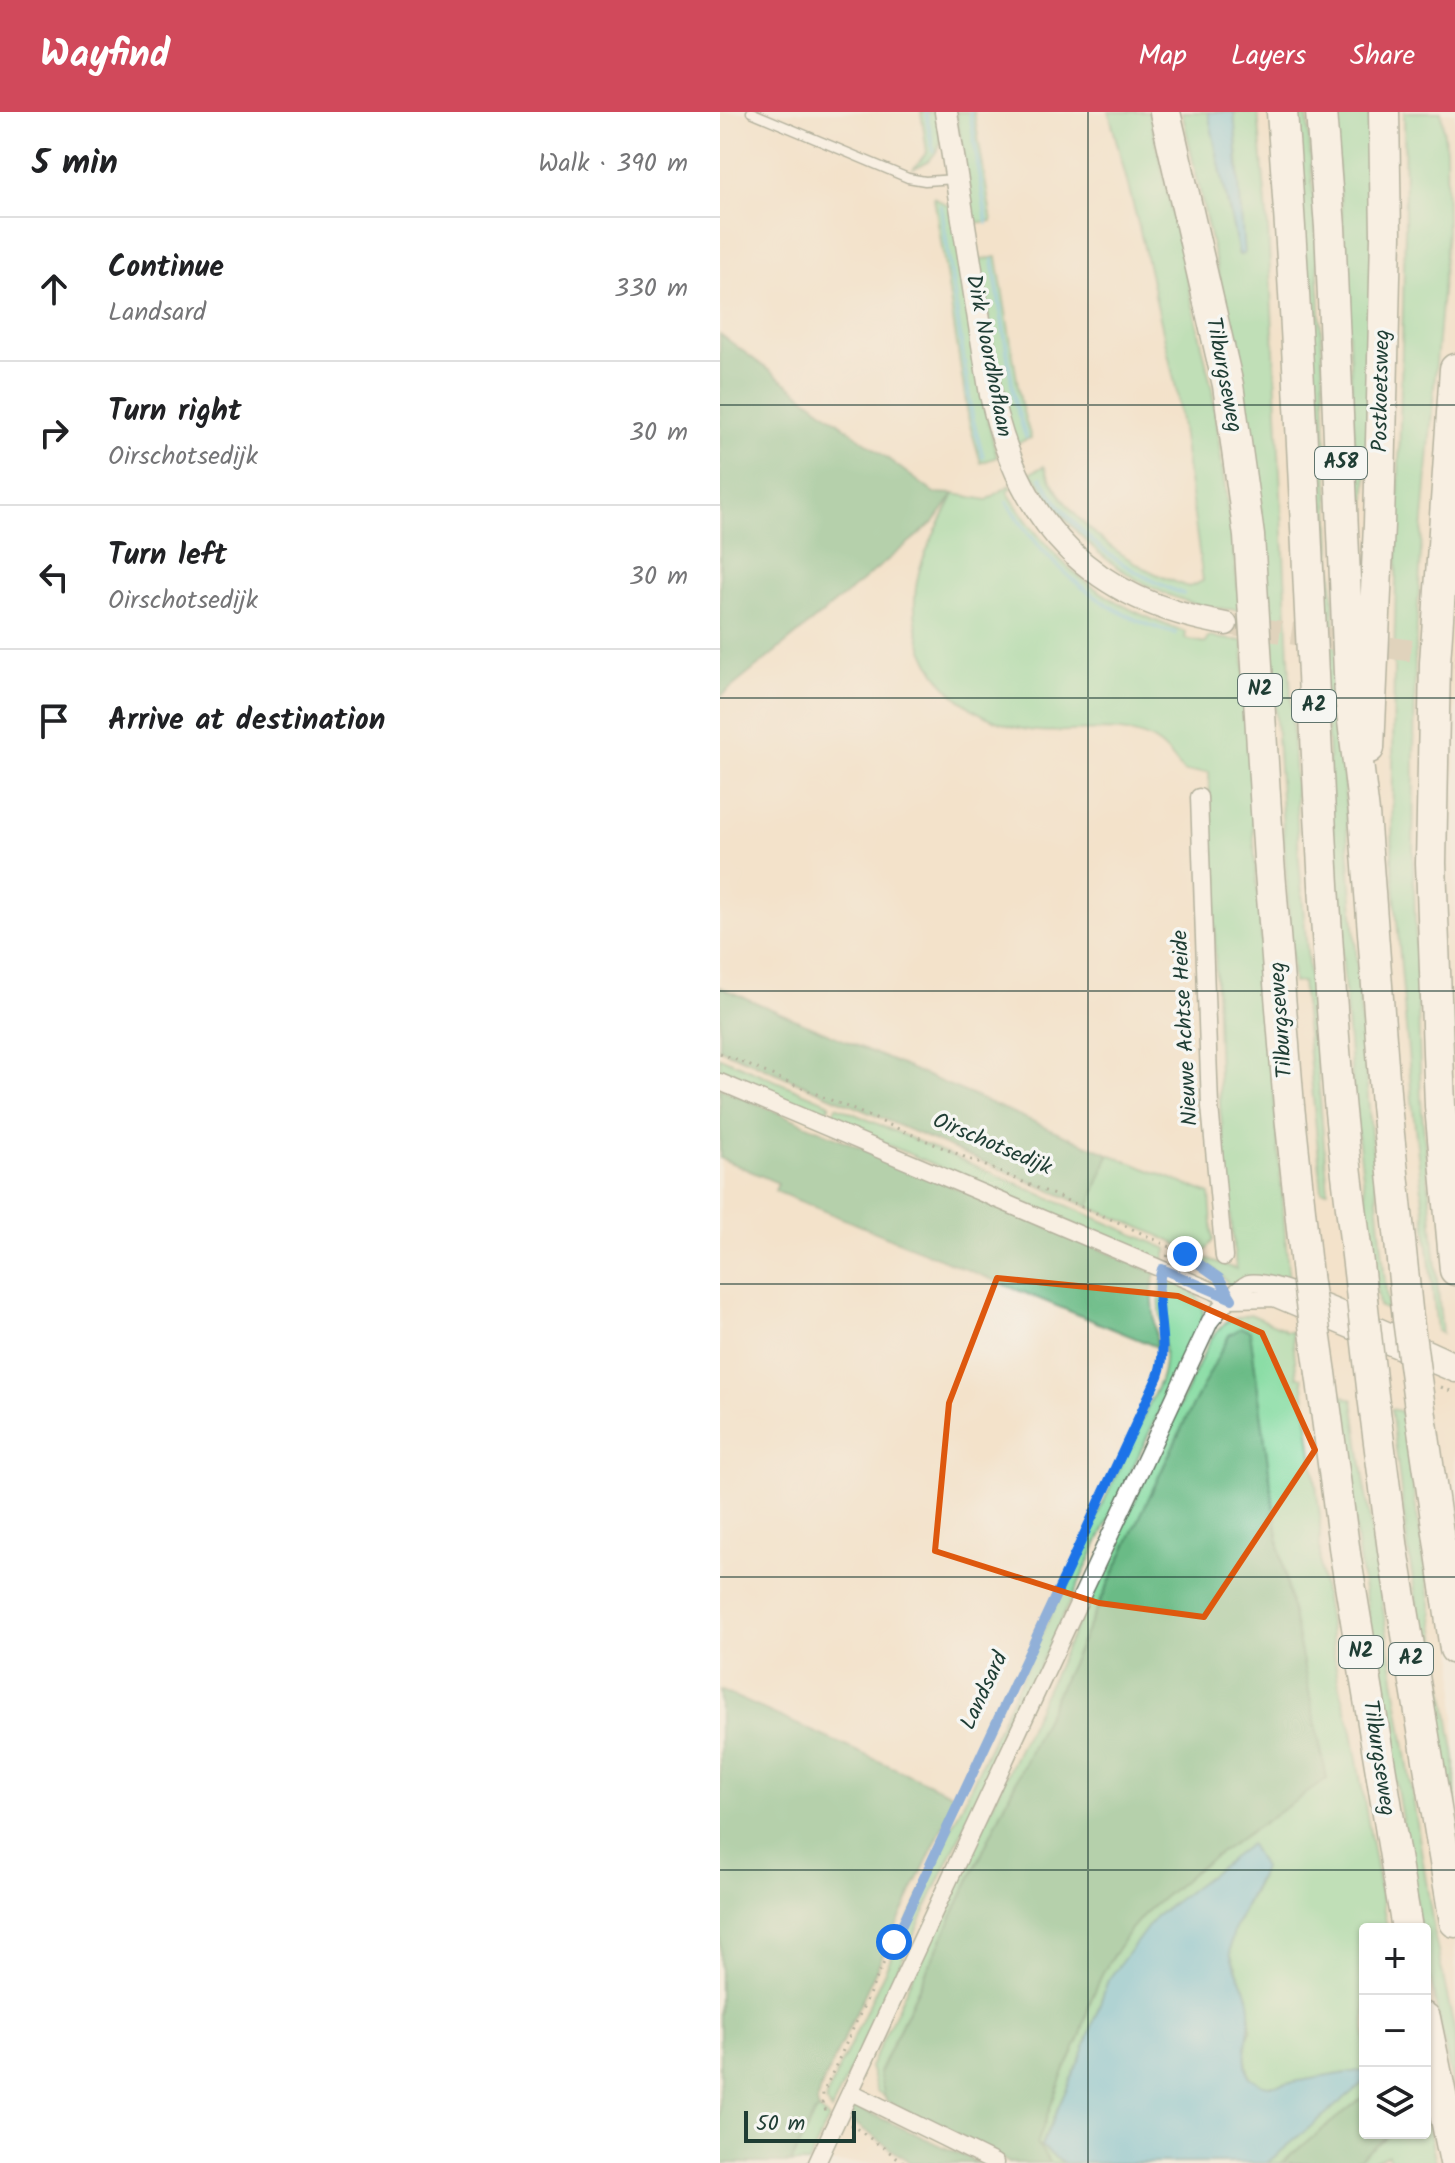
<!DOCTYPE html>
<html lang="en">
<head>
<meta charset="utf-8">
<style>
	:root { --surface:#fff; --page:#f6f6f6; --text:#202124; --muted:#757577; --line:#e0e0e0; --accent:#d1495b }
	body { margin:0; font-family:Kalam,sans-serif; background:var(--page); color:var(--text) }
	.controls { position:absolute; right:24px; bottom:24px; display:grid; overflow:hidden; border-radius:8px; box-shadow:0 2px 6px #0004 }
	.controls button { width:72px; height:72px; display:grid; place-items:center; padding:0; border:0; border-bottom:2px solid var(--line); background:var(--surface); color:var(--text); font:40px sans-serif }
	.scale { position:absolute; left:24px; bottom:20px; width:112px; box-sizing:border-box; padding-left:8px; border:4px solid #1f3d34; border-top:0; font-size:22px; line-height:28px; white-space:nowrap; color:#1f3d34; -webkit-text-stroke:6px #f6f6f2; paint-order:stroke }
	.stop { position:absolute; width:24px; height:24px; margin:-18px; border:6px solid #1a73e8; border-radius:50%; background:#fff }
	.stop.end { background:#1a73e8; border-color:#fff; box-shadow:0 2px 8px #0008 }
	.list { margin:0; padding:0; list-style:none }
	h2 { display:flex; justify-content:space-between; align-items:center; height:104px; margin:0; padding:0 32px; font-size:34px }
	h2 small { font-size:26px; font-weight:400; color:var(--muted) }
	.list li { display:grid; grid-template-columns:52px 1fr auto; gap:24px; align-items:center; box-sizing:border-box; height:144px; padding:0 32px; border-top:2px solid var(--line) }
	.list b { display:block; font-size:30px; white-space:nowrap }
	.list p { margin:0; font-size:26px; white-space:nowrap; color:var(--muted) }
	.list em { font-size:26px; font-style:normal; color:var(--muted) }
	.icon { flex:none; width:44px; height:44px; fill:none; stroke:currentColor; stroke-width:2; stroke-linecap:round; stroke-linejoin:round }
	.map { position:relative; flex:none; width:735px; height:2051px; overflow:hidden }
	header { display:flex; align-items:center; gap:48px; box-sizing:border-box; height:112px; padding:0 40px; background:var(--accent); color:#fff }
	header strong { font-size:38px }
	nav { display:flex; gap:44px; margin-inline-start:auto; font-size:28px }
	main { display:flex }
	aside { flex:1; background:var(--surface) }
	.map>svg:first-child { display:block }
</style>
</head>
<body>
<header>
<strong>Wayfind</strong>
<nav><a>Map</a><a>Layers</a><a>Share</a></nav>
</header>
<main>
<aside>
<h2>5 min<small>Walk · 390 m</small></h2>
<ul class="list">
<li><svg class="icon" aria-label="ahead" viewBox="0 0 24 24"><path d="M12 20V5M6 11l6-6 6 6"/></svg><div><b>Continue</b><p>Landsard</p></div><em>330 m</em></li>
<li><svg class="icon" aria-label="right" viewBox="0 0 24 24"><path d="M7 20v-9h11M14 6l5 5-5 5"/></svg><div><b>Turn right</b><p>Oirschotsedijk</p></div><em>30 m</em></li>
<li><svg class="icon" aria-label="left" viewBox="0 0 24 24"><path d="M17 20v-9H6M10 6l-5 5 5 5"/></svg><div><b>Turn left</b><p>Oirschotsedijk</p></div><em>30 m</em></li>
<li><svg class="icon" aria-label="arrive" viewBox="0 0 24 24"><path d="M6 21V4h12l-3 4 3 4H6"/></svg><div><b>Arrive at destination</b></div></li>
</ul>
</aside>
<div class="map">
<svg width="735" height="2051" viewBox="0 0 735 2051">
	<rect width="100%" height="100%" fill="#f6f6f2"/>
	<filter id="ink" filterUnits="userSpaceOnUse"><feTurbulence type="fractalNoise" baseFrequency=".0125" numOctaves="2"/><feDisplacementMap in="SourceGraphic" scale="16" xChannelSelector="R" yChannelSelector="G"/><feConvolveMatrix kernelMatrix="1 2 1 2 8 2 1 2 1" color-interpolation-filters="sRGB"/></filter>
	<filter id="wash" filterUnits="userSpaceOnUse"><feTurbulence type="fractalNoise" baseFrequency=".006" numOctaves="4" result="noise"/><feDisplacementMap in="SourceGraphic" scale="32" xChannelSelector="R" yChannelSelector="G"/><feGaussianBlur stdDeviation="1.8" result="paint"/><feColorMatrix in="noise" values="0 0 0 0 0 0 0 0 0 0 0 0 0 0 0 0 0 1.4 0 .05"/><feComposite in="paint" operator="in"/></filter>
	<g filter="url(#wash)">
		<rect width="100%" height="100%" fill="#f3e2ca"/>
		<path fill="#83dba0" stroke="#518c6a" stroke-width="2" d="M 201,0 L 220,0 C 224,26 222,46 194,56 L 207,40 Z
			M 236,0 L 254,0 L 272,109 L 254,111 Z
			M 389,0 L 429,0 L 492,277 L 521,498 C 431,495 360,438 315,365 L 311,366 L 308,362 L 324,354 C 349,412 410,456 469,475 L 483,469 L 457,281 L 423,131 Z
			M 462,0 L 488,0 L 519,143 L 519,56 L 514,0 L 538,0 L 548,116 L 579,748 L 608,1079 L 602,1079 L 582,870 L 573,871 L 544,422 L 523,272 Z
			M 575,0 L 587,0 C 603,185 606,370 617,555 C 629,770 646,984 668,1199 L 659,1194 L 634,992 L 614,747 Z
			M 613,0 L 650,0 L 653,117 L 643,495 L 623,116 Z
			M 684,0 L 721,0 L 726,38 L 727,119 L 702,421 L 695,549 L 693,746 L 701,988 L 722,1222 L 717,1219 L 692,988 L 672,748 L 674,549 L 685,117 Z
			M 214,85 L 233,97 L 268,309 L 277,345 L 261,351 L 249,310 Z
			M 277,145 L 301,292 L 311,326 L 294,332 L 283,295 L 259,148 Z
			M 290,373 L 292,376 L 287,379 C 332,453 384,493 466,520 L 465,527 L 486,531 L 488,525 L 523,529 L 535,748 L 569,1170 L 563,1168 L 522,1168 L 509,1173 C 481,1134 412,1113 369,1095 L 389,1042 L 490,1082 L 493,1128 L 482,1145 L 516,1157 L 500,995 L 489,660 L 464,660 C 457,651 449,640 440,633 C 408,606 342,626 303,617 C 228,602 180,536 199,460 C 206,433 223,407 234,382 L 267,388 Z
			M 0,945 L 110,992 L 107,999 L 100,1004 L 0,962 Z
			M 116,994 L 448,1137 L 443,1150 L 114,1010 L 113,1002 Z
			M 443,1166 C 464,1174 485,1180 483,1206 L 111,1999 L 106,1990 L 107,1983 L 440,1269 C 453,1232 432,1198 443,1166 Z
			M 530,1202 L 564,1217 L 565,1219 L 572,1219 L 577,1265 L 582,1265 L 600,1404 L 600,1454 L 618,1568 L 632,1620 L 667,1817 L 645,1817 L 645,1958 L 555,1973 L 543,1973 L 529,1965 L 524,1936 L 531,1917 L 526,1879 L 510,1841 L 512,1822 L 539,1767 L 388,1868 L 364,1938 L 321,2034 L 344,2051 L 331,2051 L 317,2032 L 341,1965 L 360,1926 L 370,1890 L 383,1860 L 409,1819 L 424,1802 L 479,1755 L 607,1667 L 560,1440 L 530,1220 L 465,1309 L 159,1960 L 167,1987 L 157,1979 L 150,1955 L 491,1226 L 507,1209 Z
			M 621,1283 L 633,1288 L 654,1439 L 715,1826 L 735,1921 L 735,1985 L 705,1841 L 705,1817 L 700,1817 L 638,1441 Z
			M 671,1297 L 681,1299 L 735,1646 L 735,1725 L 688,1437 Z
			M 645,1969 L 645,1983 L 561,2051 L 547,2051 Z
			M 99,1998 L 109,2007 L 88,2051 L 71,2051 L 94,2002 Z
			M 705,1999 L 716,2051 L 671,2051 L 668,2042 L 648,2051 L 633,2051 L 671,2021 L 705,2021 Z"/>
		<path fill="#6abb86" stroke="#447c5d" stroke-width="2" d="M 0,222 L 214,381 L 234,382 L 214,410 L 0,585 Z
			M 0,875 L 389,1042 L 369,1095 L 0,937 Z
			M 0,976 L 436,1161 L 432,1178 L 437,1235 L 55,1079 L 58,1071 L 0,1046 Z
			M 521,1216 L 530,1219 L 560,1440 L 607,1667 L 479,1755 L 424,1802 L 409,1819 L 383,1860 L 370,1890 L 360,1926 L 341,1966 L 317,2032 L 331,2051 L 288,2051 L 272,2039 L 166,1989 L 159,1961 L 465,1309 L 509,1223 Z
			M 0,1578 L 237,1684 L 99,1980 L 97,1992 L 99,1998 L 94,2002 L 71,2051 L 0,2051 Z
			M 645,1983 L 645,2021 L 671,2021 L 633,2051 L 561,2051 Z
			M 132,1993 L 259,2051 L 191,2051 L 126,2005 Z"/>
		<path fill="#60c1de" stroke="#407f89" stroke-width="2" d="M 488,0 L 514,0 L 524,142 L 519,143 Z
			M 530,1732 L 543,1756 C 535,1777 505,1824 511,1844 C 516,1862 530,1878 530,1897 C 531,1923 520,1939 529,1965 L 543,1973 L 555,1973 L 645,1958 L 645,1969 L 547,2051 L 344,2051 L 321,2034 L 364,1938 L 388,1868 L 435,1805 Z"/>
		<g fill="none" stroke-linecap="round" stroke-linejoin="round">
			<path stroke="#60c1de" stroke-width="4" d="M 206,0 L 213,38
				M 250,0 L 267,111
				M 221,94 L 252,305 L 263,345
				M 273,148 L 295,291 L 306,325
				M 321,366 C 354,424 402,458 463,482
				M 287,390 C 324,451 384,504 455,521"/>
		</g>
	</g>
	<g filter="url(#ink)">
		<g fill="none" stroke-linecap="round" stroke-linejoin="round">
			<path stroke="#c9c1ac" stroke-width="22" stroke-dasharray="22 11" stroke-linecap="butt" d="M 506,512 L 735,545"/>
			<g stroke="#697768" stroke-width="11">
				<path id="lane" d="M 31,0 L 188,66 L 205,69 L 236,67"/>
			</g>
			<g stroke="#697768" stroke-width="19">
				<path id="street" d="M 479,685 L 490,994 L 504,1145
					M 0,970 L 512,1187 L 554,1186 L 735,1262
					M 131,1980 L 275,2051
					M 97,2051 L 490,1209 C 497,1200 519,1174 529,1171 C 556,1163 701,1234 735,1249"/>
			</g>
			<g stroke="#697768" stroke-width="25">
				<path id="secondary" d="M 226,0 L 271,283 C 301,415 372,489 506,512"/>
			</g>
			<g stroke="#697768" stroke-width="33">
				<path id="highway" d="M 445,0 L 508,273 L 529,424 L 549,748 L 569,994 L 587,1164
					M 562,0 C 587,329 592,660 619,989 C 625,1055 635,1121 642,1187
					M 601,0 L 610,115 L 630,584 L 644,701 L 666,993 L 688,1207
					M 735,257 L 715,551 L 711,751 L 720,994 L 735,1158
					M 649,636 L 659,412 L 666,124 L 664,0
					M 601,1261 L 625,1442 L 687,1817
					M 653,1284 L 673,1438 L 735,1810
					M 701,1304 L 735,1537
					M 705,1906 L 735,2050"/>
			</g>
			<path stroke="#697768" stroke-width="3" stroke-dasharray="2 6" stroke-linecap="butt" d="M 0,941 L 400,1111 L 465,1142 L 493,1161
				M 447,1145 L 451,1136
				M 721,1275 L 735,1281
				M 106,1998 L 102,1994 L 103,1981 L 438,1264 L 442,1250 L 438,1171
				M 130,2012 L 185,2051"/>
			<use href="#lane" stroke="#fff" stroke-width="8"/>
			<use href="#street" stroke="#fff" stroke-width="16"/>
			<use href="#secondary" stroke="#fff" stroke-width="22"/>
			<use href="#highway" stroke="#fff" stroke-width="30"/>
			<g stroke="#697768" stroke-width="33" stroke-linecap="butt">
				<path id="highway-bridge" d="M 587,1164 L 601,1261
					M 642,1187 L 653,1284
					M 688,1207 L 701,1304"/>
			</g>
			<use href="#highway-bridge" stroke="#fff" stroke-width="30"/>
		</g>
	</g>
	<g fill="none" stroke-linecap="round" stroke-linejoin="round" filter="url(#ink)">
		<path stroke="#1a73e8" stroke-width="10" d="M 174,1830 L 438,1264 C 451,1230 431,1192 442,1157 L 512,1187 L 499,1166 L 465,1142"/>
	</g>
	<path d="M0 0H735V2051H0ZM 277,1166 L 458,1184 L 542,1221 L 595,1338 L 484,1505 L 379,1491 L 215,1439 L 229,1291 Z" fill="#f3e2ca" fill-opacity=".55" fill-rule="evenodd"/>
	<path fill="none" stroke="#de580e" stroke-width="6" stroke-linejoin="round" d="M 277,1166 L 458,1184 L 542,1221 L 595,1338 L 484,1505 L 379,1491 L 215,1439 L 229,1291 Z"/>
	<path fill="none" stroke="#1f3d34" stroke-width="2" stroke-opacity="0.55" d="M 368,0 L 368,2051M 0,293 L 735,293M 0,586 L 735,586M 0,879 L 735,879M 0,1172 L 735,1172M 0,1465 L 735,1465M 0,1758 L 735,1758"/>
	<g text-anchor="middle" dominant-baseline="central" stroke-width="7" stroke-linejoin="round" paint-order="stroke">
		<g fill="#f6f6f2" stroke="#60746d" stroke-width="2">
			<rect x="595" y="335" width="52" height="32" rx="6"/>
			<rect x="518" y="562" width="44" height="32" rx="6"/>
			<rect x="572" y="578" width="44" height="32" rx="6"/>
			<rect x="619" y="1524" width="44" height="32" rx="6"/>
			<rect x="669" y="1531" width="44" height="32" rx="6"/>
		</g>
		<g font-size="20" font-weight="bold" fill="#1f3d34">
			<text x="621" y="351">A58</text>
			<text x="540" y="578">N2</text>
			<text x="594" y="594">A2</text>
			<text x="641" y="1540">N2</text>
			<text x="691" y="1547">A2</text>
		</g>
		<g font-size="22" fill="#1f3d34" stroke="#f6f6f2">
			<text transform="translate(268 244) rotate(79)">Dirk Noordhoflaan</text>
			<text transform="translate(503 263) rotate(79)">Tilburgseweg</text>
			<text transform="translate(662 279) rotate(-89)">Postkoetsweg</text>
			<text transform="translate(562 908) rotate(-94)">Tilburgseweg</text>
			<text transform="translate(466 916) rotate(-93)">Nieuwe Achtse Heide</text>
			<text transform="translate(272 1033) rotate(23)">Oirschotsedijk</text>
			<text transform="translate(265 1579) rotate(-65)">Landsard</text>
			<text transform="translate(658 1646) rotate(81)">Tilburgseweg</text>
		</g>
	</g>
</svg>
<div class="controls">
<button>+</button>
<button>−</button>
<button><svg class="icon" aria-label="layers" viewBox="0 0 24 24"><path d="M12 4l9 5-9 5-9-5zM3 14l9 5 9-5"/></svg></button>
</div>
<div class="scale">50 m</div>
<div class="stop" style="left:174px;top:1830px"></div>
<div class="stop end" style="left:465px;top:1142px"></div>
</div>
</main>
</body>
</html>
